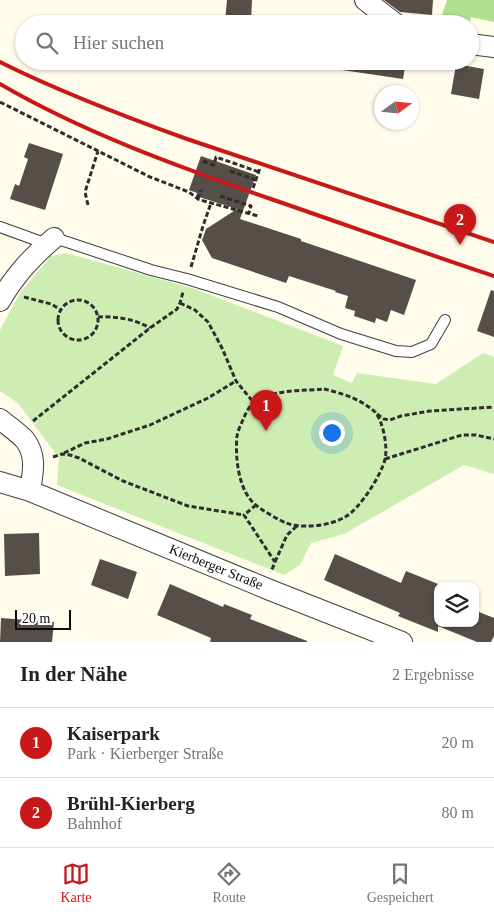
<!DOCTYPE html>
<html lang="de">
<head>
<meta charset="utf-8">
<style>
	:root { --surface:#fff; --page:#f6f6f6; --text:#222; --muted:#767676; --line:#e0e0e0; --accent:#c91819 }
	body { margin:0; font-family:Georgia,serif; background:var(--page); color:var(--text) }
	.controls { position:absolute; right:15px; bottom:15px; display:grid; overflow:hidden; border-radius:10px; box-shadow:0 1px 4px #0004 }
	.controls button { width:45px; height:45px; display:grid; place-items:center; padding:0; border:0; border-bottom:1px solid var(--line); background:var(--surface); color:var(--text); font:25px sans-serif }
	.compass { position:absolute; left:374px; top:85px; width:45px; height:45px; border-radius:50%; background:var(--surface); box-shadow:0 1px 4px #0004; rotate:75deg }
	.scale { position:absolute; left:15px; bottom:12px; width:56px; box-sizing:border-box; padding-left:5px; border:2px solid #0c0c0c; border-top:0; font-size:14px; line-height:18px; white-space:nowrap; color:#0c0c0c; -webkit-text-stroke:4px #fff; paint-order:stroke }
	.you { position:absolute; left:331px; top:432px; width:18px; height:18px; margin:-12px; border:4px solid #fff; border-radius:50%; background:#1a73e8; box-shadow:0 0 0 8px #1a73e833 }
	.badge { display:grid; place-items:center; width:32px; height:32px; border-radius:50%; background:var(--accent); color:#fff; font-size:16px; font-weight:700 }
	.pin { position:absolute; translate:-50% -41px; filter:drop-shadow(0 1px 2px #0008) }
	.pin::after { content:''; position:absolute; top:26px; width:18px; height:15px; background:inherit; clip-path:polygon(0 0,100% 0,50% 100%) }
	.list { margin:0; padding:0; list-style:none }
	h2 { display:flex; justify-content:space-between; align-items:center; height:65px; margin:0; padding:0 20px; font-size:21px }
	h2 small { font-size:16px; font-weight:400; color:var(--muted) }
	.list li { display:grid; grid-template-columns:32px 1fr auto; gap:15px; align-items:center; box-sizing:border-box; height:70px; padding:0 20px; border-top:1px solid var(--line) }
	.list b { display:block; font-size:19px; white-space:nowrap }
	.list p { margin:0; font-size:16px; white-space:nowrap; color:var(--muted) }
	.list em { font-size:16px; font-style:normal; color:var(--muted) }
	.icon { flex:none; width:28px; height:28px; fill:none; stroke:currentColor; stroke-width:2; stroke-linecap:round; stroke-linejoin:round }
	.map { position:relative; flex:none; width:494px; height:642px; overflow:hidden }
	.search { position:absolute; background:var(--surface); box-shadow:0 1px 4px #0004; left:15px; right:15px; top:15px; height:55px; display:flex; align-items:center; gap:12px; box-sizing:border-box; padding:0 18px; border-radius:28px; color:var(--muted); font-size:19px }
	.sheet { height:205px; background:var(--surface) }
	nav { display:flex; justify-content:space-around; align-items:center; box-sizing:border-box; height:70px; border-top:1px solid var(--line); background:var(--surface); font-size:14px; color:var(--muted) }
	nav a { display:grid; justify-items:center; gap:2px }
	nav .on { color:var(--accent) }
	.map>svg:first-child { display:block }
</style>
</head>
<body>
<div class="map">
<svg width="494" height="642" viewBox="0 0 494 642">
	<rect width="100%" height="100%" fill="#fffcec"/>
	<path fill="#ceedb2" d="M 66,253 L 195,289 L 343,346 L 333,375 L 352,383 L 357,373 L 436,384 L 483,353 L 494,357 L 494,474 L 464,465 L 344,534 L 311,543 L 300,565 L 284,575 L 57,485 L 59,458 L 18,403 L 0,391 L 0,331 L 1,328 L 20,293 L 51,256 Z"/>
	<path fill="#b0df8f" d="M 447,0 L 494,0 L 494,22 L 471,17 L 469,24 L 439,24 Z"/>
	<path fill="#564e48" d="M 227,0 L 252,0 L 251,22 L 225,21 Z
		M 384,0 L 433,0 L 432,15 L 400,12 Z
		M 343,61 L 406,61 L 403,79 L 342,70 Z
		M 456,64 L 484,69 L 479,99 L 451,94 Z
		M 29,143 L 63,154 L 45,210 L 10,199 L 15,184 L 19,186 L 28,159 L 24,157 Z
		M 201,156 L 256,175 L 240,219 L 301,239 L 301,241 L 416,280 L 404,315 L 391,310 L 387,322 L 376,318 L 375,323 L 354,316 L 355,311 L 345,308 L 348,296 L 335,292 L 336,291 L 289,276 L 286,283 L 212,258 L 202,240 L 206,229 L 237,209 L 196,196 L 197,193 L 189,190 Z
		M 491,290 L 494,291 L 494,337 L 477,331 Z
		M 39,533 L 40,574 L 5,576 L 4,534 Z
		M 335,554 L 401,583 L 406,571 L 438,584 L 438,623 L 475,623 L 475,620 L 479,612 L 494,618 L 494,636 L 491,642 L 477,642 L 438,626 L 438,632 L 398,616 L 400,613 L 324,580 Z
		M 100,559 L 137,572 L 128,599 L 91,585 Z
		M 170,584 L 223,607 L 224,604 L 252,615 L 250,619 L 307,641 L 307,642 L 210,642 L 211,638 L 157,615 Z
		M 1,618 L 54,622 L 52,642 L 0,642 Z"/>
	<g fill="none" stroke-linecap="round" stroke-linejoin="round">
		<g stroke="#3f3f3f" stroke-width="12">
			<path id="lane" d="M 0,227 L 47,244
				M 54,238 L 70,243 L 151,270 L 187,279 L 278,307 L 341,334 L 396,351 L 412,352 L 431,344 L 445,320"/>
		</g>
		<g stroke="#3f3f3f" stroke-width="22">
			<path id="street" d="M 365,0 L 396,24
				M 470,44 L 494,47
				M 0,301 C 15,275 31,258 54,238
				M 0,419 C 7,425 20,434 25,440 C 37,456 33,472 30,491
				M 0,482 L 30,491 L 270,590 L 402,642"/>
		</g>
		<path stroke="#2e2e2e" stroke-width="3" stroke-dasharray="5 2.5" stroke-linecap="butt" d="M 0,102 L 150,177 L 189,192 L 198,199 L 204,201 L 258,216
			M 203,161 L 214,165 L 216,157 L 259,172
			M 230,171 L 256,180
			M 253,188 L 260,168
			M 220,196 L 251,206 L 249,213
			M 198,199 L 201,190
			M 88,205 L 85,192 L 98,151
			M 191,267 L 203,226 L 211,203
			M 24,297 L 51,304 L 61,310
			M58 320a20 20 0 1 1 40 0a20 20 0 1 1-40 0Z
			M 180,303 L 195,310 L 208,322 L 222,348 L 236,381 L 254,403
			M 98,317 C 115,316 135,319 150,328
			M 324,389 C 341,393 361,399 375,412 C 383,421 388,447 385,459 C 382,474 359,510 345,517 C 330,526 302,529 286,523 C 279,520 263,511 257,506 C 238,492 235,457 237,436 C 238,431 240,426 242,422 C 245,415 248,407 254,403 C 272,389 302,391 324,389 Z
			M 377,414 L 384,419 L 390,420 L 401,416 L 430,411 L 494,407
			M 33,421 L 150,328 L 177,309 L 180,303 L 183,292
			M 64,453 L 85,443 L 107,439 L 150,425 L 208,398 L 236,381
			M 53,457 L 62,454 L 70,455 L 79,458 L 123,481 L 188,506 L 244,515
			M 385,459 L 462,435 L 476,435 L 494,439
			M 256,505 L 244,515 L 275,562 L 271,572
			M 275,562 L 287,535 L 298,525"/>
		<use href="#lane" stroke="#fff" stroke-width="10"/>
		<use href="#street" stroke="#fff" stroke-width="20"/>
		<path stroke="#c91819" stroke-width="4" d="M 0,62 C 60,92 123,116 187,139 L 494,242
			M 0,84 C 84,133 177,166 268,198 C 344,224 418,251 494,276"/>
	</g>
	<g text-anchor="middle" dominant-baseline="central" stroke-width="5" stroke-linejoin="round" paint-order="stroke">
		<g font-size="14" fill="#0c0c0c" stroke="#fff">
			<text transform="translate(216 567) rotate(22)">Kierberger Straße</text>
		</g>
	</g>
</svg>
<div class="controls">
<button><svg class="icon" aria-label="layers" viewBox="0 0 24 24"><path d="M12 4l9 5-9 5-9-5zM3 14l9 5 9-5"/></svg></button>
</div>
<svg class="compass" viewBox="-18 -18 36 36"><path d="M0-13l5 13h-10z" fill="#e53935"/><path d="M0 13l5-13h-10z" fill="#767676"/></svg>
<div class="scale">20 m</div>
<div class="you"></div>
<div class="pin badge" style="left:266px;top:431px">1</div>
<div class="pin badge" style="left:460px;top:245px">2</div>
<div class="search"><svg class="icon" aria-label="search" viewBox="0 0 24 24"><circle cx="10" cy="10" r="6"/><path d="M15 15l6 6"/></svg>Hier suchen</div>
</div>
<section class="sheet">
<h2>In der Nähe<small>2 Ergebnisse</small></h2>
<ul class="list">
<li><span class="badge">1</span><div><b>Kaiserpark</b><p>Park · Kierberger Straße</p></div><em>20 m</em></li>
<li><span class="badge">2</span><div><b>Brühl-Kierberg</b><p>Bahnhof</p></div><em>80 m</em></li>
</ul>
</section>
<nav>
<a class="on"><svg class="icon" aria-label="map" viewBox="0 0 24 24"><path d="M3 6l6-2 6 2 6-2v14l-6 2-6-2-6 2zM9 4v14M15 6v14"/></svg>Karte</a>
<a><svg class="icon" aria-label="directions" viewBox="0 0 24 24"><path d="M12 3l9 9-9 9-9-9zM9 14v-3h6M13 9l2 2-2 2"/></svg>Route</a>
<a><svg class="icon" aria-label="saved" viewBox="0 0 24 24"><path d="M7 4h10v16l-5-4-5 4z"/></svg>Gespeichert</a>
</nav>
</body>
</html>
